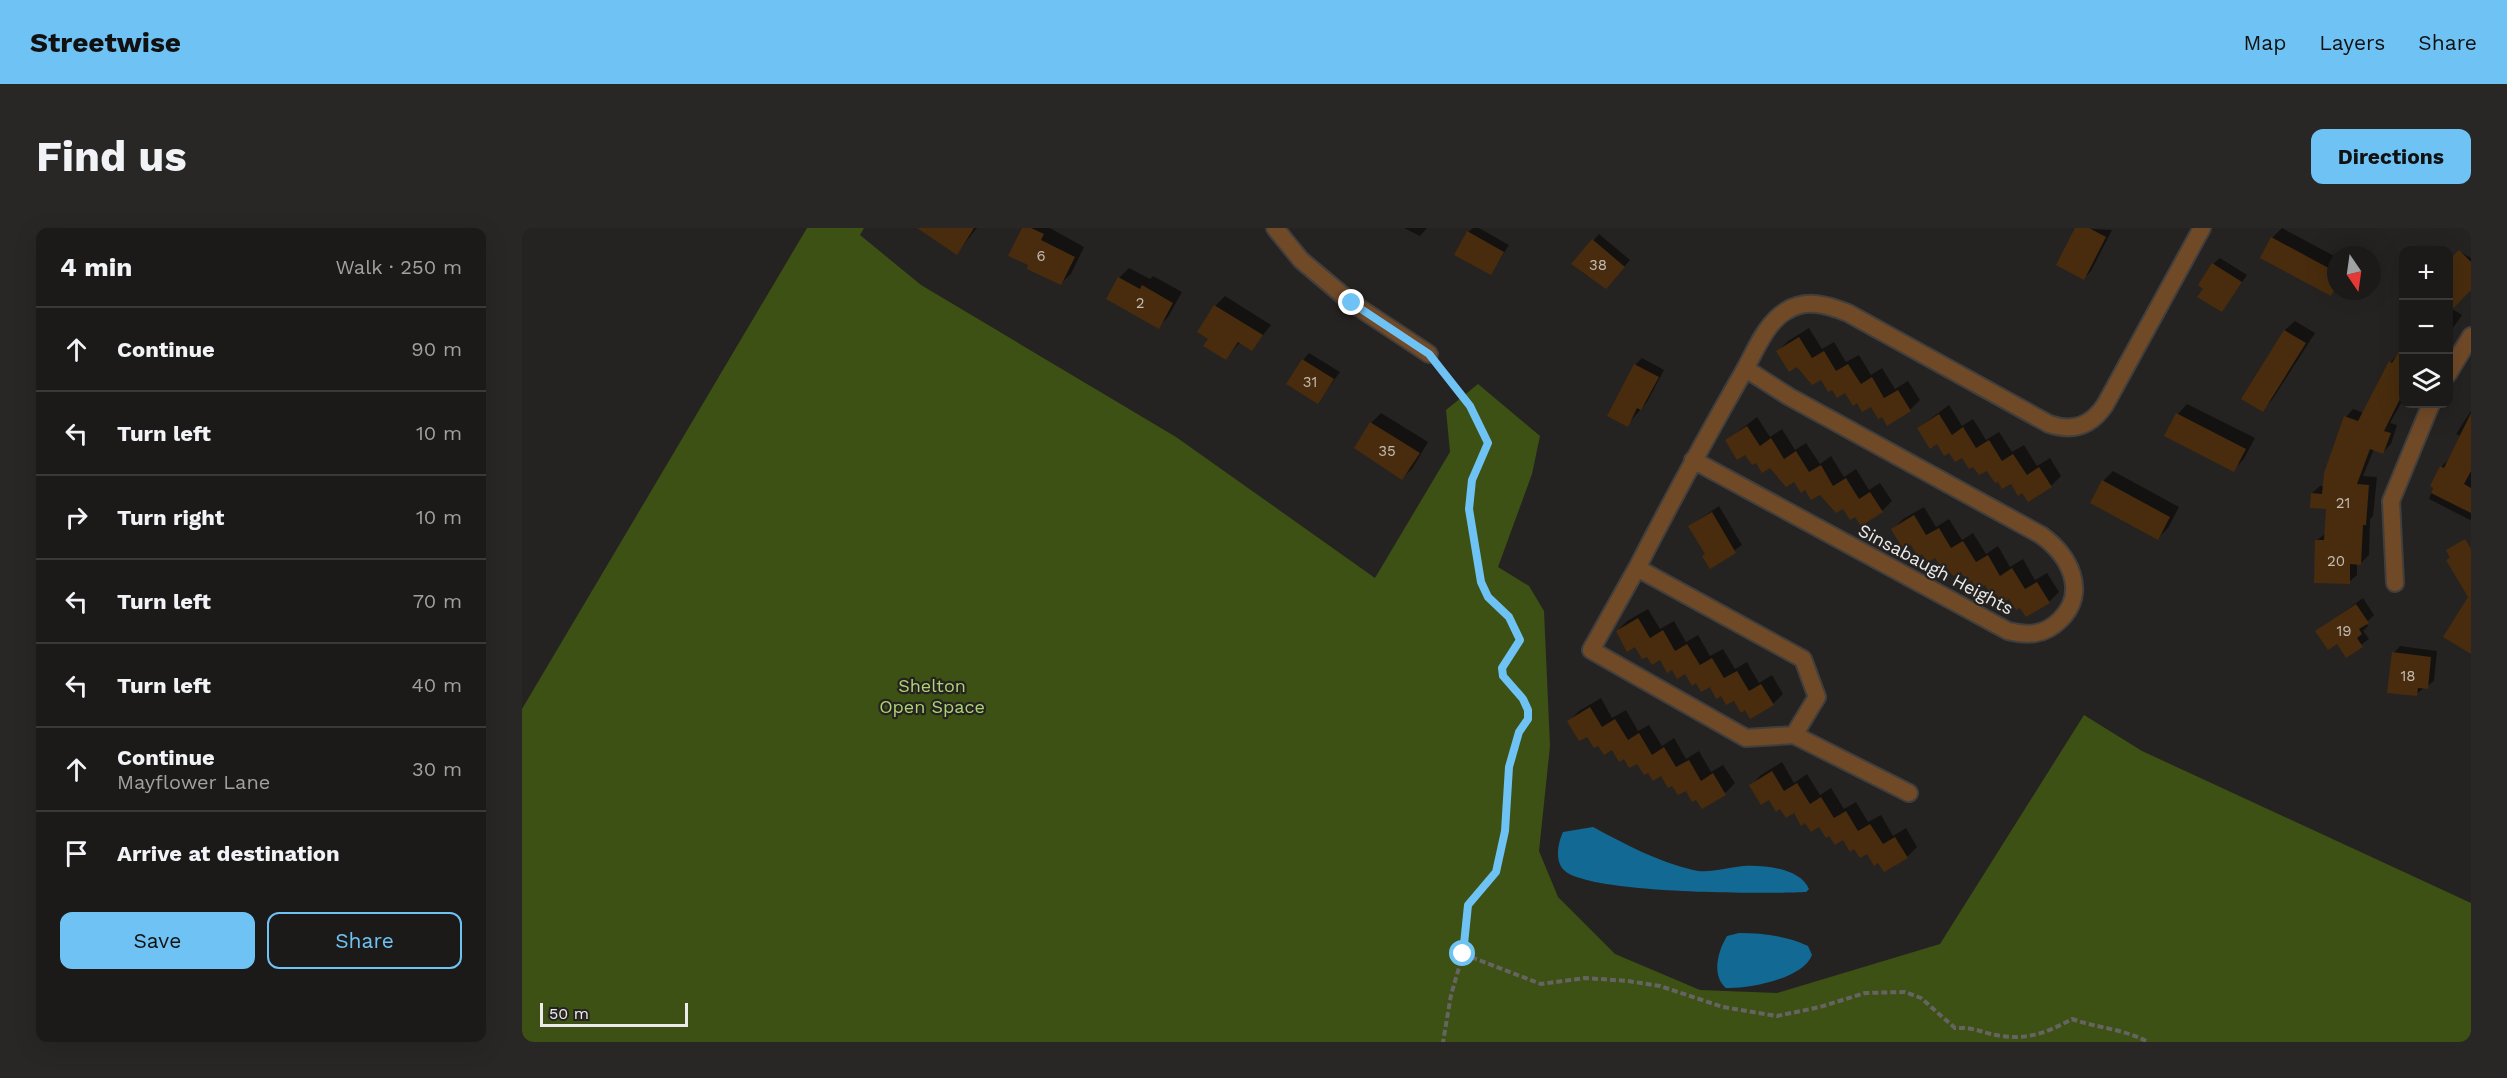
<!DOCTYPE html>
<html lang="en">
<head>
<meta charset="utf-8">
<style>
	:root { --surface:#1c1a19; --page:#292726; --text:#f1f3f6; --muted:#a0a1a2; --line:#3a3838; --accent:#6fc2f4 }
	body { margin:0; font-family:"Work Sans",sans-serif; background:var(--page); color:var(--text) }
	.controls { position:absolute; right:18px; top:18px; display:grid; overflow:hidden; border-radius:12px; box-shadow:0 6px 24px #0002 }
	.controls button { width:54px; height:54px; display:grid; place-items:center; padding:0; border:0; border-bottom:2px solid var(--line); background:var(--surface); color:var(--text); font:30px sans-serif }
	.compass { position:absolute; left:1805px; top:18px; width:54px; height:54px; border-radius:50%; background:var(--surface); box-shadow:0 6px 24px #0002; rotate:167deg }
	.scale { position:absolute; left:18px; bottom:15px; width:148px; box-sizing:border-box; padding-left:6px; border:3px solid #ecebea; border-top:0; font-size:16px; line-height:21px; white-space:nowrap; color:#ecebea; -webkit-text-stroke:4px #252321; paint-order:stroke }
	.stop { position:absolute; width:18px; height:18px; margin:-14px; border:4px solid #6fc2f4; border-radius:50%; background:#fff }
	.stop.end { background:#6fc2f4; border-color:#fff; box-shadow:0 2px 6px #0008 }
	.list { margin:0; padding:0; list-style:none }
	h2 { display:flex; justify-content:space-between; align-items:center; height:78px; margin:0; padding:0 24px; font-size:26px }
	h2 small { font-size:20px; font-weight:400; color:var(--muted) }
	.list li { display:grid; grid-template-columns:39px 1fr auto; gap:18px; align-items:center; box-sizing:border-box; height:84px; padding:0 24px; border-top:2px solid var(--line) }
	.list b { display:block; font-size:22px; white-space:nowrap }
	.list p { margin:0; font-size:20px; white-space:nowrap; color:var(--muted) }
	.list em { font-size:20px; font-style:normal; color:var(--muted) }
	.actions { display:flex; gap:12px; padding:18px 24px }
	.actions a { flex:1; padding:14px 0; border:2px solid var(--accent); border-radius:12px; text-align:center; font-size:21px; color:var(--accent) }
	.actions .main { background:var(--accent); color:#111 }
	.icon { flex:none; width:33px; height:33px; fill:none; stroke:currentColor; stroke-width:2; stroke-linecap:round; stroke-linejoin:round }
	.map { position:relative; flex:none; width:1949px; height:814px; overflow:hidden; border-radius:12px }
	header { display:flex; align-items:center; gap:36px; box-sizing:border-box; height:84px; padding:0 30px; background:var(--accent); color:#111 }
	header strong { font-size:28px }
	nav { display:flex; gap:33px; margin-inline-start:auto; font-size:21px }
	.intro { display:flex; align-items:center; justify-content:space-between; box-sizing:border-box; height:144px; padding:0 36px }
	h1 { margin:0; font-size:42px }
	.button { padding:15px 27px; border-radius:12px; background:var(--accent); color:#111; font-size:21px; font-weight:700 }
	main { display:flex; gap:36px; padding:0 36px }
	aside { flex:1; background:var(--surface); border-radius:12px; box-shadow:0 6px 24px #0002 }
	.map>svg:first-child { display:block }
</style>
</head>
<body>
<header>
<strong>Streetwise</strong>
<nav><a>Map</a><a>Layers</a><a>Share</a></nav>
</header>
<div class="intro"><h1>Find us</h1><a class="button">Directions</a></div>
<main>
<aside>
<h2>4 min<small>Walk · 250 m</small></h2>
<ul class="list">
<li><svg class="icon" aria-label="ahead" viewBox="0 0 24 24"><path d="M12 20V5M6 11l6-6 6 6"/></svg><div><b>Continue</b></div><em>90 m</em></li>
<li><svg class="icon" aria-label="left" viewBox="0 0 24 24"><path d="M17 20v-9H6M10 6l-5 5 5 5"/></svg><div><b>Turn left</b></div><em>10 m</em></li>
<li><svg class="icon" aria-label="right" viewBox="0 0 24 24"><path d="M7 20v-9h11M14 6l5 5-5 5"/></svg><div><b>Turn right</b></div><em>10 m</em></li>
<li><svg class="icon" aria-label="left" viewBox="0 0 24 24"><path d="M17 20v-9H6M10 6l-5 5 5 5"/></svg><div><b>Turn left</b></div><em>70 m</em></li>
<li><svg class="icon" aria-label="left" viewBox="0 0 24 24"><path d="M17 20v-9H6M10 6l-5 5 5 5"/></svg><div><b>Turn left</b></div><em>40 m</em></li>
<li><svg class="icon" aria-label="ahead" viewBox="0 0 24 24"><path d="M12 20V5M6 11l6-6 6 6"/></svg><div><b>Continue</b><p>Mayflower Lane</p></div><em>30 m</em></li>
<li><svg class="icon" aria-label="arrive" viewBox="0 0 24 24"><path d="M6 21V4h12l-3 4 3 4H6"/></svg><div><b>Arrive at destination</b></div></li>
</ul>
<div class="actions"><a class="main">Save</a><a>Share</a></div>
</aside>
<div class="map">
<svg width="1949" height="814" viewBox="0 0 1949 814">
	<rect width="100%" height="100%" fill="#252321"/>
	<path fill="#3c5113" d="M 285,0 L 342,0 L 338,7 L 399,57 L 654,209 L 853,350 L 928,224 L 924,182 L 956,156 L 1018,208 L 1010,246 L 976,339 L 1007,358 L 1022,383 L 1028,518 L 1017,623 L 1036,669 L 1093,726 L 1178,762 L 1255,765 L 1418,716 L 1562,487 L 1620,523 L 1949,675 L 1949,814 L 0,814 L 0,481 Z"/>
	<path fill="#126993" d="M 1071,599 C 1103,616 1136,634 1171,642 C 1187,646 1206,639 1222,638 C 1242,637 1278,640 1287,661 L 1284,664 C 1243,666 1070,666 1043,643 C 1032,634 1036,615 1041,604 Z
		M 1217,705 C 1239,705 1266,708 1286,718 L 1290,727 C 1281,751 1226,761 1204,760 C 1189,747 1196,723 1205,708 Z"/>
	<path fill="#0007" d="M 411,0 L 455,0 L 435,25 Z
		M 502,0 L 528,0 L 562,19 L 549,46 L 539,55 L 508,36 Z
		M 882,0 L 905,0 L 898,8 Z
		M 951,0 L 957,0 L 987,17 L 969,45 L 946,4 Z
		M 1554,0 L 1590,2 L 1569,43 L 1562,50 Z
		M 1760,0 L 1814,29 L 1814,61 L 1808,67 L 1750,10 Z
		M 1077,6 L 1108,32 L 1090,53 L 1067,46 L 1065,48 L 1051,36 Z
		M 1938,24 L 1949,30 L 1949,61 L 1930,81 L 1940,87 L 1926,107 L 1926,35 Z
		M 1698,30 L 1725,47 L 1700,83 L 1691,36 Z
		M 607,40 L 628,51 L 631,48 L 660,64 L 646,89 L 636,99 L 586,70 L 597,50 Z
		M 703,68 L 749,97 L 730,121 L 718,114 L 704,130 L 688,111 L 693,78 Z
		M 1773,93 L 1793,105 L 1750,172 L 1740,182 L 1721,170 L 1763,102 Z
		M 1287,100 L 1300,121 L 1312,114 L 1324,134 L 1337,127 L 1349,147 L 1360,140 L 1373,161 L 1386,153 L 1398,172 L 1388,182 L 1360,187 L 1349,177 L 1336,173 L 1324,163 L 1275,137 L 1256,123 L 1266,113 Z
		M 1882,119 L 1882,170 L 1868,195 L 1875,197 L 1869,216 L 1861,224 L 1852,221 L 1841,248 L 1855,249 L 1851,288 L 1848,291 L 1847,327 L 1839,335 L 1835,335 L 1835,347 L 1827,354 L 1794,313 L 1804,305 L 1806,280 L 1790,265 L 1798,258 L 1802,258 L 1824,189 L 1831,181 L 1842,185 L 1869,134 Z
		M 787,125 L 818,144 L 796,174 L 781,132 Z
		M 1120,130 L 1142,142 L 1125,174 L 1105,197 L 1113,137 Z
		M 1665,176 L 1733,210 L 1721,232 L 1711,242 L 1656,186 Z
		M 1427,177 L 1440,198 L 1451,191 L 1464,212 L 1477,204 L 1490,224 L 1502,217 L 1515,238 L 1528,230 L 1539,248 L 1529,258 L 1501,263 L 1489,254 L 1427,223 L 1396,200 Z
		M 1949,183 L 1949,291 L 1948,292 L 1907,271 L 1919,239 L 1928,230 L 1939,208 L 1934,206 Z
		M 859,185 L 906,214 L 890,241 L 880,250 L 849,195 Z
		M 1235,189 L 1248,209 L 1260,201 L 1273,222 L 1284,215 L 1298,236 L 1309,228 L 1322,249 L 1334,241 L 1347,262 L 1358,255 L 1370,273 L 1360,283 L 1333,286 L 1273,252 L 1258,247 L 1255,249 L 1248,238 L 1234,233 L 1205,212 Z
		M 1591,243 L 1657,279 L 1646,300 L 1636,310 L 1581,253 Z
		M 1197,278 L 1220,317 L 1189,339 L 1185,326 L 1168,298 Z
		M 1402,279 L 1414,299 L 1427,291 L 1440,312 L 1451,305 L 1464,326 L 1476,318 L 1488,339 L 1501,331 L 1513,352 L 1525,345 L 1537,364 L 1527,374 L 1488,369 L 1464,354 L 1450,350 L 1414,328 L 1401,324 L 1371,301 L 1381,291 Z
		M 1841,370 L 1852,387 L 1844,395 L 1846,398 L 1841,403 L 1847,411 L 1824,428 L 1815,414 L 1795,403 Z
		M 1126,381 L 1138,401 L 1152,393 L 1164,414 L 1176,407 L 1188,428 L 1201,421 L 1213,441 L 1225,434 L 1237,455 L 1250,447 L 1261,466 L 1251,476 L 1223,480 L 1188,457 L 1150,440 L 1139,430 L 1125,427 L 1095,403 L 1105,393 Z
		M 1878,418 L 1915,423 L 1912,453 L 1894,466 L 1872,425 Z
		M 1079,470 L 1090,490 L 1104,482 L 1116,503 L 1127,497 L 1140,518 L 1152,510 L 1164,531 L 1177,523 L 1189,544 L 1201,537 L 1213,555 L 1203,565 L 1164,561 L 1102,529 L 1047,493 L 1057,483 Z
		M 1260,534 L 1272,555 L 1285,546 L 1298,567 L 1309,560 L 1322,581 L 1334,574 L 1346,594 L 1359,587 L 1371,608 L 1384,600 L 1395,619 L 1385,629 L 1357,633 L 1346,624 L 1333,619 L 1297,597 L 1284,593 L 1272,583 L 1259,579 L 1229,557 L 1239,547 Z"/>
	<path fill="#482c0d" d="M 395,0 L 452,0 L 435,27 Z
		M 500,0 L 509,0 L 522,6 L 519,12 L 553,29 L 539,57 L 505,41 L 506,37 L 486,28 Z
		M 1553,0 L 1567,0 L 1584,9 L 1562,52 L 1534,37 Z
		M 945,3 L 982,24 L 969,47 L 932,27 Z
		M 1749,9 L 1814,44 L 1814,59 L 1809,68 L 1738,30 Z
		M 1070,11 L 1103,39 L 1084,61 L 1049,36 Z
		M 1937,22 L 1949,34 L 1949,62 L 1926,86 L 1926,33 Z
		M 1690,35 L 1720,54 L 1700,84 L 1675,69 L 1681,61 L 1676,57 Z
		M 596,49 L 618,61 L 620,57 L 651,75 L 637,101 L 584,71 Z
		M 692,77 L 741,107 L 730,123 L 716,114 L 704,132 L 681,118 L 686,111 L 675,104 Z
		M 1762,102 L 1784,115 L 1741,184 L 1719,171 Z
		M 1277,109 L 1290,130 L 1302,123 L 1314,143 L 1326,136 L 1339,156 L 1350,149 L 1362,170 L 1376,162 L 1389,183 L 1365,198 L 1360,189 L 1356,191 L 1349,179 L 1340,184 L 1335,175 L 1331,178 L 1323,165 L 1315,170 L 1310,162 L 1306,164 L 1299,152 L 1290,157 L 1275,139 L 1267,144 L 1254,123 Z
		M 1881,117 L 1881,165 L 1862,203 L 1869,205 L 1861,226 L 1848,221 L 1835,256 L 1847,257 L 1844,297 L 1841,297 L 1839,337 L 1828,336 L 1828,356 L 1792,355 L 1793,312 L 1802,312 L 1804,281 L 1788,280 L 1789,265 L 1800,266 L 1802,245 L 1822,188 L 1836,193 L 1867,133 L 1870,135 Z
		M 780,131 L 812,151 L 796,176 L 764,156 Z
		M 1112,136 L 1137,149 L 1119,182 L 1115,180 L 1106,199 L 1085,188 Z
		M 1654,185 L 1724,221 L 1712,244 L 1642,208 Z
		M 1949,185 L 1949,243 L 1942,256 L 1949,260 L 1949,285 L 1909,265 L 1911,260 L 1908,258 L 1918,238 L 1922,240 Z
		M 1417,186 L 1430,207 L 1441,199 L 1454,220 L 1467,212 L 1480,233 L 1491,226 L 1505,247 L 1517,239 L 1530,259 L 1506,274 L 1500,265 L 1496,268 L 1489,256 L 1480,261 L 1476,254 L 1473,255 L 1465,243 L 1457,247 L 1451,239 L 1447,241 L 1440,230 L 1433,234 L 1427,225 L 1422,228 L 1415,216 L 1408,221 L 1395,200 Z
		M 848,194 L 898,225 L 880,252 L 832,220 Z
		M 1225,198 L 1238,218 L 1249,210 L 1262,231 L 1274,223 L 1287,244 L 1299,237 L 1311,258 L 1324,250 L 1337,271 L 1348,264 L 1361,284 L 1339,298 L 1333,289 L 1328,292 L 1321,281 L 1314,285 L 1298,267 L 1289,272 L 1283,262 L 1279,265 L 1272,254 L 1264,259 L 1248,240 L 1240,245 L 1234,235 L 1230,237 L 1223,227 L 1215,232 L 1203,212 Z
		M 1580,252 L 1648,289 L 1636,312 L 1568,275 Z
		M 1190,284 L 1214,325 L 1188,341 L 1180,328 L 1183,326 L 1166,298 Z
		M 1392,287 L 1404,307 L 1417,300 L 1429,320 L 1441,313 L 1454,334 L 1466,327 L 1478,348 L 1490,340 L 1503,361 L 1515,354 L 1528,375 L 1504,389 L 1498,380 L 1494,382 L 1487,371 L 1480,375 L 1474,366 L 1470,368 L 1463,357 L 1455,361 L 1449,352 L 1445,355 L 1439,344 L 1431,348 L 1425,340 L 1421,342 L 1413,330 L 1405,335 L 1400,326 L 1396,329 L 1389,317 L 1381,321 L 1369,301 Z
		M 1943,311 L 1949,321 L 1949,426 L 1921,409 L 1946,369 L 1924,332 L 1928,330 L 1924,322 Z
		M 1834,376 L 1847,395 L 1837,401 L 1840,406 L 1835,410 L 1841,419 L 1824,430 L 1815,416 L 1806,422 L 1793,403 Z
		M 1116,390 L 1128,410 L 1141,402 L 1153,423 L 1165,416 L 1178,437 L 1190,430 L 1202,450 L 1215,443 L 1227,463 L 1239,456 L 1252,477 L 1228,491 L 1223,482 L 1219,485 L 1212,473 L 1204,477 L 1199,468 L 1194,471 L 1188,459 L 1179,464 L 1174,455 L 1170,458 L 1163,446 L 1155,451 L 1150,442 L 1145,445 L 1138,432 L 1130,437 L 1125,429 L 1120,431 L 1113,419 L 1105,424 L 1094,403 Z
		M 1870,424 L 1909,429 L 1906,461 L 1896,460 L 1895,468 L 1865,465 Z
		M 1068,479 L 1080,499 L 1093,491 L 1106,512 L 1117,505 L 1130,527 L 1142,519 L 1154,539 L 1167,532 L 1179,553 L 1191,545 L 1204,567 L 1180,581 L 1174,572 L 1170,574 L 1164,563 L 1156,567 L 1150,558 L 1146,560 L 1139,548 L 1131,553 L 1126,545 L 1122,547 L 1115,536 L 1107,540 L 1102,531 L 1097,534 L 1090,522 L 1082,527 L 1076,518 L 1072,520 L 1065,509 L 1057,513 L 1045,493 Z
		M 1250,543 L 1262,563 L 1275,555 L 1288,576 L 1299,569 L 1312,590 L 1324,583 L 1336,603 L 1348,596 L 1361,616 L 1373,609 L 1386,630 L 1362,644 L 1356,635 L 1352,638 L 1345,626 L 1338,630 L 1332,621 L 1328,624 L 1321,612 L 1313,617 L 1307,608 L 1304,610 L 1297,599 L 1289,604 L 1283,595 L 1279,598 L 1272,585 L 1264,590 L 1258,581 L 1254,584 L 1247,572 L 1239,577 L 1227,557 Z"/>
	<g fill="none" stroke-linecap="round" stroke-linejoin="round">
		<g stroke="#413f3d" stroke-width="20">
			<path id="street" d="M 753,0 L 779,32 L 830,75 L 907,126
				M 1926,146 L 1949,108
				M 1171,232 L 1486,403 C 1506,408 1523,407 1538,392 C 1567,364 1547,327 1519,307 L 1266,168 L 1224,141
				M 1115,340 C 1148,276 1182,213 1218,150 C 1231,129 1242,96 1264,83 C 1284,70 1306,77 1326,85 L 1527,196 C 1551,204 1569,198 1583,177 L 1680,0
				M 1115,340 L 1281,431 L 1295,469 L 1272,507 L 1224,510 L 1069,422 Z
				M 1873,355 L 1869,273 L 1909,176
				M 1272,507 L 1387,565"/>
		</g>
		<path stroke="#666462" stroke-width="4" stroke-dasharray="6 3" stroke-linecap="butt" d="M 916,138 L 948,178 L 966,215 L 950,252 L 947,281 L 959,354 L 966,369 L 988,389 L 998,412 L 980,440 L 981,448 L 1001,471 L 1006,482 L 1006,491 L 997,504 L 987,539 L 983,603 L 974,644 L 946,677 L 941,726 L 929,767 L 921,814
			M 941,726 L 1019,756 L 1063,750 L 1106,753 L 1138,758 L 1201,779 L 1255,788 L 1298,779 L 1343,765 L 1383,764 L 1399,770 L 1433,800 C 1454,799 1460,805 1479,808 C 1505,812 1527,804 1550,791 C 1575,800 1603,801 1626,814"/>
		<use href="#street" stroke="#704927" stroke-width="16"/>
	</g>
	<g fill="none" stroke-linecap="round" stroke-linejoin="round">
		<path stroke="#6fc2f4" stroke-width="8" d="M 830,75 L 907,126 L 948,178 L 966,215 L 950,252 L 947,281 L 959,354 L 966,369 L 987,389 L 998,412 L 980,440 L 981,448 L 1001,471 L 1006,482 L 1006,491 L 997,504 L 987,539 L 983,603 L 974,644 L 946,677 L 941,726"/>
	</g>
	<g text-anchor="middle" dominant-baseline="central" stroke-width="4.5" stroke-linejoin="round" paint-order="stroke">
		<g font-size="15" fill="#c3bbb3">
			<text x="519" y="28">6</text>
			<text x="1076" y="37">38</text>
			<text x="618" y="75">2</text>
			<text x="788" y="154">31</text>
			<text x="865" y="223">35</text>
			<text x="1821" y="275">21</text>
			<text x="1814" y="333">20</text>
			<text x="1822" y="403">19</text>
			<text x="1886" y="448">18</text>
		</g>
		<g font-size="18" fill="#ecebea" stroke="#252321">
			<text transform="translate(1414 341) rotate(28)">Sinsabaugh Heights</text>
		</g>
		<g font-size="18" fill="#afd372" stroke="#252321">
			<text x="410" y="457">Shelton<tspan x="410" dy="21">Open Space</tspan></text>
		</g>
	</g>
</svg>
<div class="controls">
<button>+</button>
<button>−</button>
<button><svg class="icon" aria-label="layers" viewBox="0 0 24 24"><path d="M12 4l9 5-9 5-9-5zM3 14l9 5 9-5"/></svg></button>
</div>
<svg class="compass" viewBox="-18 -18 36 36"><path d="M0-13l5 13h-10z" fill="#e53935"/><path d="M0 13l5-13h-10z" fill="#a0a1a2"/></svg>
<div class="scale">50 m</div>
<div class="stop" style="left:941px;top:726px"></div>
<div class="stop end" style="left:830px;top:75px"></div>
</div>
</main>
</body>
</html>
